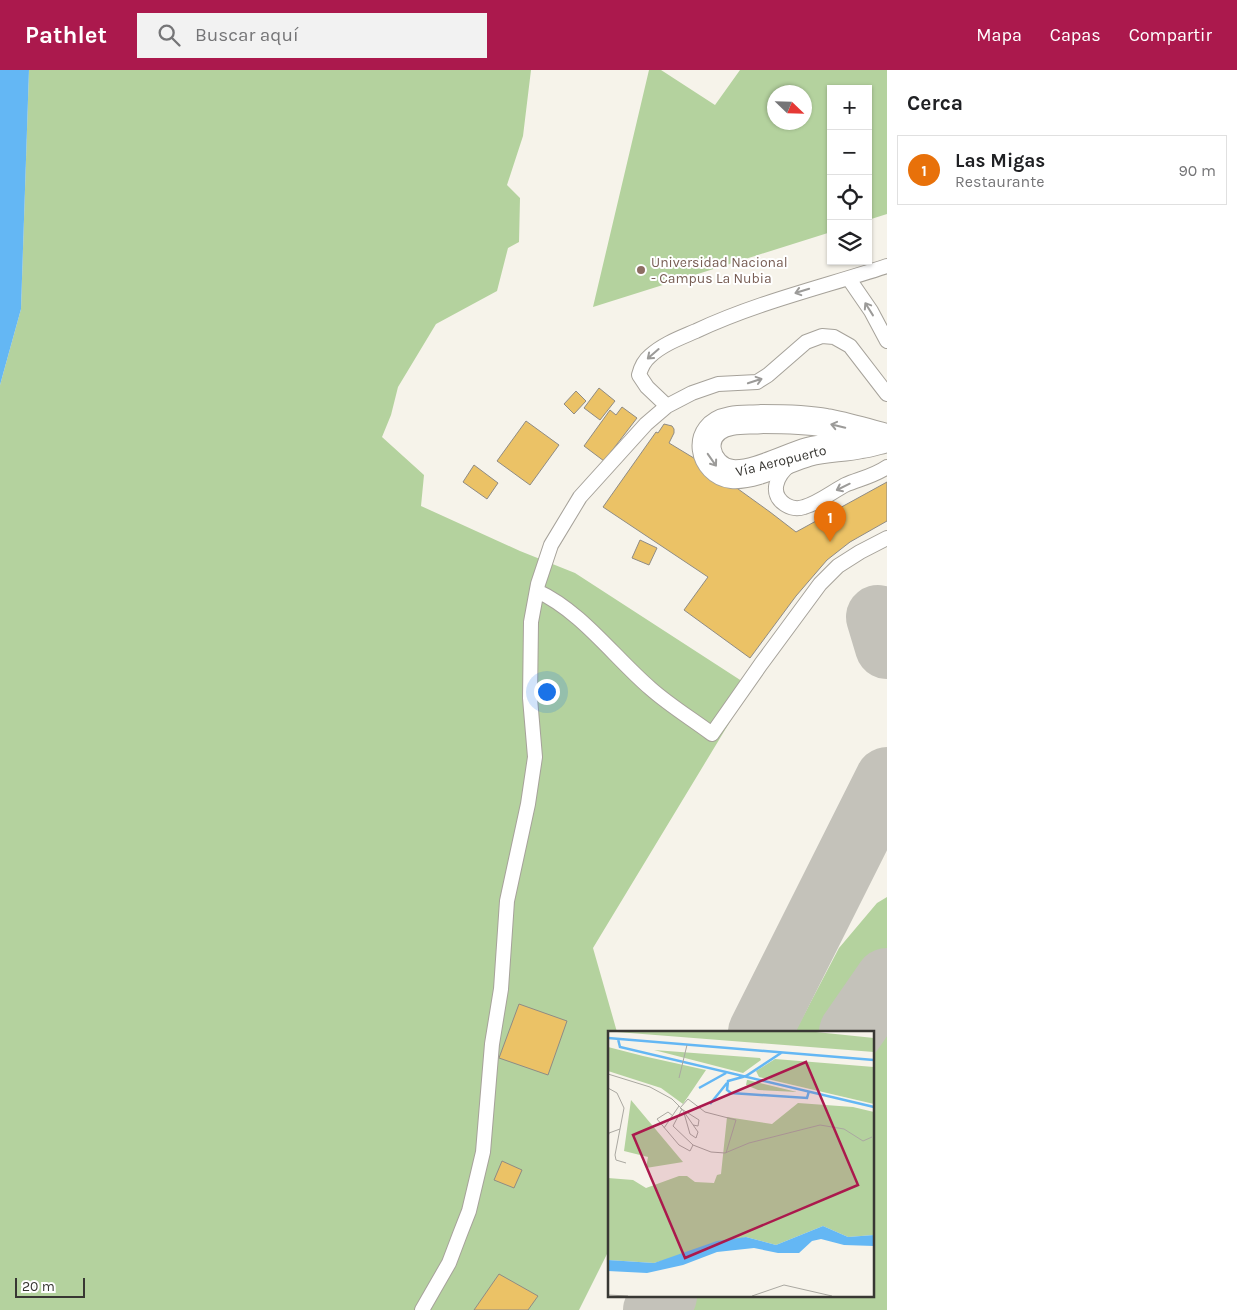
<!DOCTYPE html>
<html lang="es">
<head>
<meta charset="utf-8">
<style>
	:root { --surface:#fff; --page:#f2f2f2; --text:#202124; --muted:#757577; --line:#e0e0e0; --accent:#ab194d }
	body { margin:0; font-family:Karla,sans-serif; background:var(--page); color:var(--text) }
	.controls { position:absolute; right:15px; top:15px; display:grid; overflow:hidden; border-radius:0px; box-shadow:0 1px 4px #0004 }
	.controls button { width:45px; height:45px; display:grid; place-items:center; padding:0; border:0; border-bottom:1px solid var(--line); background:var(--surface); color:var(--text); font:25px sans-serif }
	.compass { position:absolute; left:767px; top:15px; width:45px; height:45px; border-radius:50%; background:var(--surface); box-shadow:0 1px 4px #0004; rotate:113deg }
	.scale { position:absolute; left:15px; bottom:12px; width:70px; box-sizing:border-box; padding-left:5px; border:2px solid #383733; border-top:0; font-size:14px; line-height:18px; white-space:nowrap; color:#383733; -webkit-text-stroke:4px #fff; paint-order:stroke }
	.you { position:absolute; left:546px; top:621px; width:18px; height:18px; margin:-12px; border:4px solid #fff; border-radius:50%; background:#1a73e8; box-shadow:0 0 0 8px #1a73e833 }
	.badge { display:grid; place-items:center; width:32px; height:32px; border-radius:50%; background:var(--accent); color:#fff; font-size:16px; font-weight:700 }
	.pin { position:absolute; translate:-50% -41px; filter:drop-shadow(0 1px 2px #0008) }
	.pin::after { content:''; position:absolute; top:26px; width:18px; height:15px; background:inherit; clip-path:polygon(0 0,100% 0,50% 100%) }
	.list { margin:0; padding:0; list-style:none }
	h2 { display:flex; justify-content:space-between; align-items:center; height:65px; margin:0; padding:0 20px; font-size:21px }
	h2 small { font-size:16px; font-weight:400; color:var(--muted) }
	.list li { display:grid; grid-template-columns:32px 1fr auto; gap:15px; align-items:center; box-sizing:border-box; height:70px; margin:0 10px 10px; padding:0 10px; border:1px solid var(--line); border-radius:0px }
	.list b { display:block; font-size:19px; white-space:nowrap }
	.list p { margin:0; font-size:16px; white-space:nowrap; color:var(--muted) }
	.list em { font-size:16px; font-style:normal; color:var(--muted) }
	.icon { flex:none; width:28px; height:28px; fill:none; stroke:currentColor; stroke-width:2; stroke-linecap:round; stroke-linejoin:round }
	.map { position:relative; flex:none; width:887px; height:1240px; overflow:hidden }
	header { display:flex; align-items:center; gap:30px; box-sizing:border-box; height:70px; padding:0 25px; background:var(--accent); color:#fff }
	header strong { font-size:24px }
	nav { display:flex; gap:28px; margin-inline-start:auto; font-size:18px }
	.search { width:350px; height:45px; background:var(--page); display:flex; align-items:center; gap:12px; box-sizing:border-box; padding:0 18px; border-radius:0px; color:var(--muted); font-size:19px }
	main { display:flex }
	aside { flex:1; background:var(--surface) }
	.map>svg:first-child { display:block }
</style>
</head>
<body>
<header>
<strong>Pathlet</strong>
<div class="search"><svg class="icon" aria-label="search" viewBox="0 0 24 24"><circle cx="10" cy="10" r="6"/><path d="M15 15l6 6"/></svg>Buscar aquí</div>
<nav><a>Mapa</a><a>Capas</a><a>Compartir</a></nav>
</header>
<main>
<div class="map">
<svg width="887" height="1240" viewBox="0 0 887 1240">
	<rect width="100%" height="100%" fill="#f6f3ea"/>
	<path fill="#b4d29e" fill-rule="evenodd" d="M 29,0 L 531,0 L 523,66 L 507,115 L 520,128 L 519,172 L 508,178 L 497,221 L 436,254 L 398,317 L 391,345 L 382,367 L 424,405 L 421,436 L 520,481 L 575,503 L 751,617 L 593,878 L 617,962 L 610,962 L 609,1180 L 579,1240 L 0,1240 L 0,315 L 21,239 Z
		M 649,0 L 661,0 L 715,35 L 740,0 L 887,0 L 887,144 L 868,150 L 868,19 L 831,19 L 831,162 L 593,237 ZM 774,22 L 804,22 L 804,52 L 774,52 Z
		M 887,827 L 887,889 L 831,962 L 795,962 L 839,878 L 877,833 Z
		M 887,953 L 887,1240 L 676,1240 L 686,1226 L 873,1226 L 873,972 Z"/>
	<path fill="#64b7f4" d="M 0,0 L 29,0 L 21,239 L 0,315 Z"/>
	<g fill="none" stroke-linecap="round" stroke-linejoin="round">
		<path stroke="#c4c2ba" stroke-width="64" d="M 878,547 L 887,577
			M 760,962 L 887,709
			M 851,962 L 887,910
			M 655,1240 L 665,1226"/>
	</g>
	<path fill="#ebc266" stroke="#8f8b84" d="M 599,318 L 615,331 L 600,350 L 584,338 Z
		M 576,321 L 586,331 L 574,344 L 564,334 Z
		M 622,337 L 637,348 L 604,391 L 584,376 L 610,340 L 616,345 Z
		M 526,351 L 559,375 L 530,415 L 497,391 Z
		M 664,354 L 672,356 L 674,359 L 674,363 L 669,373 L 702,393 L 770,442 L 796,462 L 887,412 L 887,451 L 850,472 L 827,490 L 796,526 L 750,588 L 684,540 L 708,507 L 603,437 L 656,362 L 658,363 Z
		M 474,395 L 498,413 L 487,429 L 463,412 Z
		M 640,470 L 657,478 L 649,495 L 632,488 Z
		M 519,934 L 567,951 L 548,1005 L 499,988 Z
		M 502,1091 L 522,1100 L 514,1118 L 494,1110 Z
		M 499,1204 L 538,1226 L 528,1240 L 474,1240 Z"/>
	<g fill="none" stroke-linecap="round" stroke-linejoin="round">
		<g stroke="#a6a29a" stroke-width="16">
			<path id="service" d="M 887,196 C 823,217 758,232 696,261 C 680,268 663,274 650,286 C 644,291 641,297 639,305 L 647,317 L 667,336 L 692,323 L 718,314 L 757,312 L 768,305 L 806,272 L 822,266 L 834,267 L 850,276 L 887,324
				M 849,209 L 871,241 L 887,271
				M 790,395 C 777,405 768,424 786,435 C 791,438 798,439 804,437 C 818,433 832,422 845,415 C 859,409 874,406 887,397
				M 537,521 C 581,541 614,587 650,618 C 669,635 692,649 712,664 L 761,594 L 820,514 L 838,496 L 860,482 L 887,468
				M 422,1240 L 449,1193 L 460,1164 L 469,1141 L 483,1082 L 492,974 L 501,919 L 507,831 L 528,734 L 535,687 L 530,628 L 531,552 L 538,514 L 551,475 L 580,427 L 646,354 L 667,336"/>
		</g>
		<g stroke="#a6a29a" stroke-width="30">
			<path id="minor" d="M 886,368 C 866,363 846,356 826,353 C 805,349 783,349 762,349 C 752,350 741,349 731,351 C 693,358 704,401 732,404 C 754,406 787,388 808,382 C 826,377 844,378 861,374 C 870,373 878,370 887,368"/>
		</g>
		<use href="#service" stroke="#fff" stroke-width="14"/>
		<use href="#minor" stroke="#fff" stroke-width="28"/>
	</g>
	<defs><path id="oneway-shaft" d="M-6 0H5M1.5-3L5.5 0L1.5 3" fill="none" stroke-width="1.6" stroke-linecap="round" stroke-linejoin="round" transform="scale(1.25)"/></defs>
	<g stroke="#9c9b99">
		<use href="#oneway-shaft" transform="translate(802 221) rotate(163)"/>
		<use href="#oneway-shaft" transform="translate(869 239) rotate(-122)"/>
		<use href="#oneway-shaft" transform="translate(653 284) rotate(139)"/>
		<use href="#oneway-shaft" transform="translate(755 311) rotate(-18)"/>
		<use href="#oneway-shaft" transform="translate(838 356) rotate(-166)"/>
		<use href="#oneway-shaft" transform="translate(712 390) rotate(55)"/>
		<use href="#oneway-shaft" transform="translate(843 417) rotate(154)"/>
	</g>
	<circle fill="#8d6e63" stroke="#fff" stroke-width="2" cx="641" cy="200" r="5"/>
	<g text-anchor="middle" dominant-baseline="central" stroke-width="4" stroke-linejoin="round" paint-order="stroke">
		<g font-size="14" fill="#785e54" stroke="#fff" text-anchor="start">
			<text x="651" y="192">Universidad Nacional<tspan x="651" dy="16">- Campus La Nubia</tspan></text>
		</g>
		<g font-size="14" fill="#383733" stroke="#fff">
			<text transform="translate(781 391) rotate(-14)">Vía Aeropuerto</text>
		</g>
	</g>
	<g transform="translate(608 961)">
		<rect width="266" height="266" fill="#f6f3ea"/>
		<path d="M 9,1 L 208,1 L 266,7 L 266,21 ZM 0,16 L 35,25 L 98,39 L 75,73 L 53,57 L 0,40 ZM 46,19 L 152,27 L 153,29 L 135,42 ZM 167,28 L 266,36 L 266,73 L 151,46 L 148,40 ZM 139,49 L 140,49 L 189,61 L 150,59 L 138,54 ZM 23,69 L 75,131 L 38,137 L 40,126 L 16,120 ZM 190,72 L 245,76 L 266,81 L 266,204 L 240,206 L 215,195 L 168,214 L 138,206 L 46,232 L 0,229 L 0,147 L 25,149 L 38,157 L 71,145 L 79,145 L 87,151 L 106,152 L 109,144 L 113,143 L 119,86 L 164,93 Z" fill="#b4d29e"/>
		<path d="M 215,195 L 240,206 L 266,204 L 266,215 L 236,214 L 213,208 L 204,210 L 191,222 L 170,222 L 146,217 L 109,221 L 75,234 L 39,242 L 0,240 L 0,229 L 46,232 L 109,210 L 138,206 L 168,214 Z" fill="#64b7f4"/>
		<path fill="none" stroke="#64b7f4" stroke-width="2.5" d="M 0,7 L 266,29M 10,8 L 12,16 L 266,76M 173,22 L 138,45 L 120,50 L 119,59 L 123,62 L 199,67 L 201,60M 91,57 L 118,42M 102,73 L 119,52"/>
		<path fill="none" stroke="#aaa8a1" stroke-width="1" d="M 0,43 L 42,56 L 64,68 L 74,78 L 90,101 L 88,107 L 82,103 L 76,82M 71,47 L 79,14M 0,57 L 9,62 L 16,77 L 7,124 L 8,129 L 18,132M 65,85 L 60,81 L 49,88 L 71,114 L 82,120 L 85,114 L 65,95 L 74,78M 85,94 L 90,95 L 91,89 L 72,77 L 80,68 L 97,81 L 128,89 L 118,122M 56,97 L 71,75M 0,106 L 1,102 L 12,98M 85,114 L 103,121 L 117,122 L 141,112 L 212,94 L 236,98 L 255,110 L 264,106M 0,264 L 20,265M 144,265 L 176,254 L 224,265"/>
		<path fill="#ab194d" fill-opacity="0.15" stroke="#ab194d" stroke-width="2.5" d="M 198,31 L 250,154 L 77,227 L 25,104 Z"/>
		<rect width="266" height="266" fill="none" stroke="#383733" stroke-width="2.5"/>
	</g>
</svg>
<div class="controls">
<button>+</button>
<button>−</button>
<button><svg class="icon" aria-label="locate" viewBox="0 0 24 24"><circle cx="12" cy="12" r="6"/><path d="M12 2v4M12 18v4M2 12h4M18 12h4"/></svg></button>
<button><svg class="icon" aria-label="layers" viewBox="0 0 24 24"><path d="M12 4l9 5-9 5-9-5zM3 14l9 5 9-5"/></svg></button>
</div>
<svg class="compass" viewBox="-18 -18 36 36"><path d="M0-13l5 13h-10z" fill="#e53935"/><path d="M0 13l5-13h-10z" fill="#757577"/></svg>
<div class="scale">20 m</div>
<div class="you"></div>
<div class="pin badge" style="left:830px;top:472px;background:#e8710a">1</div>
</div>
<aside>
<h2>Cerca<small></small></h2>
<ul class="list">
<li><span class="badge" style="background:#e8710a">1</span><div><b>Las Migas</b><p>Restaurante</p></div><em>90 m</em></li>
</ul>
</aside>
</main>
</body>
</html>
